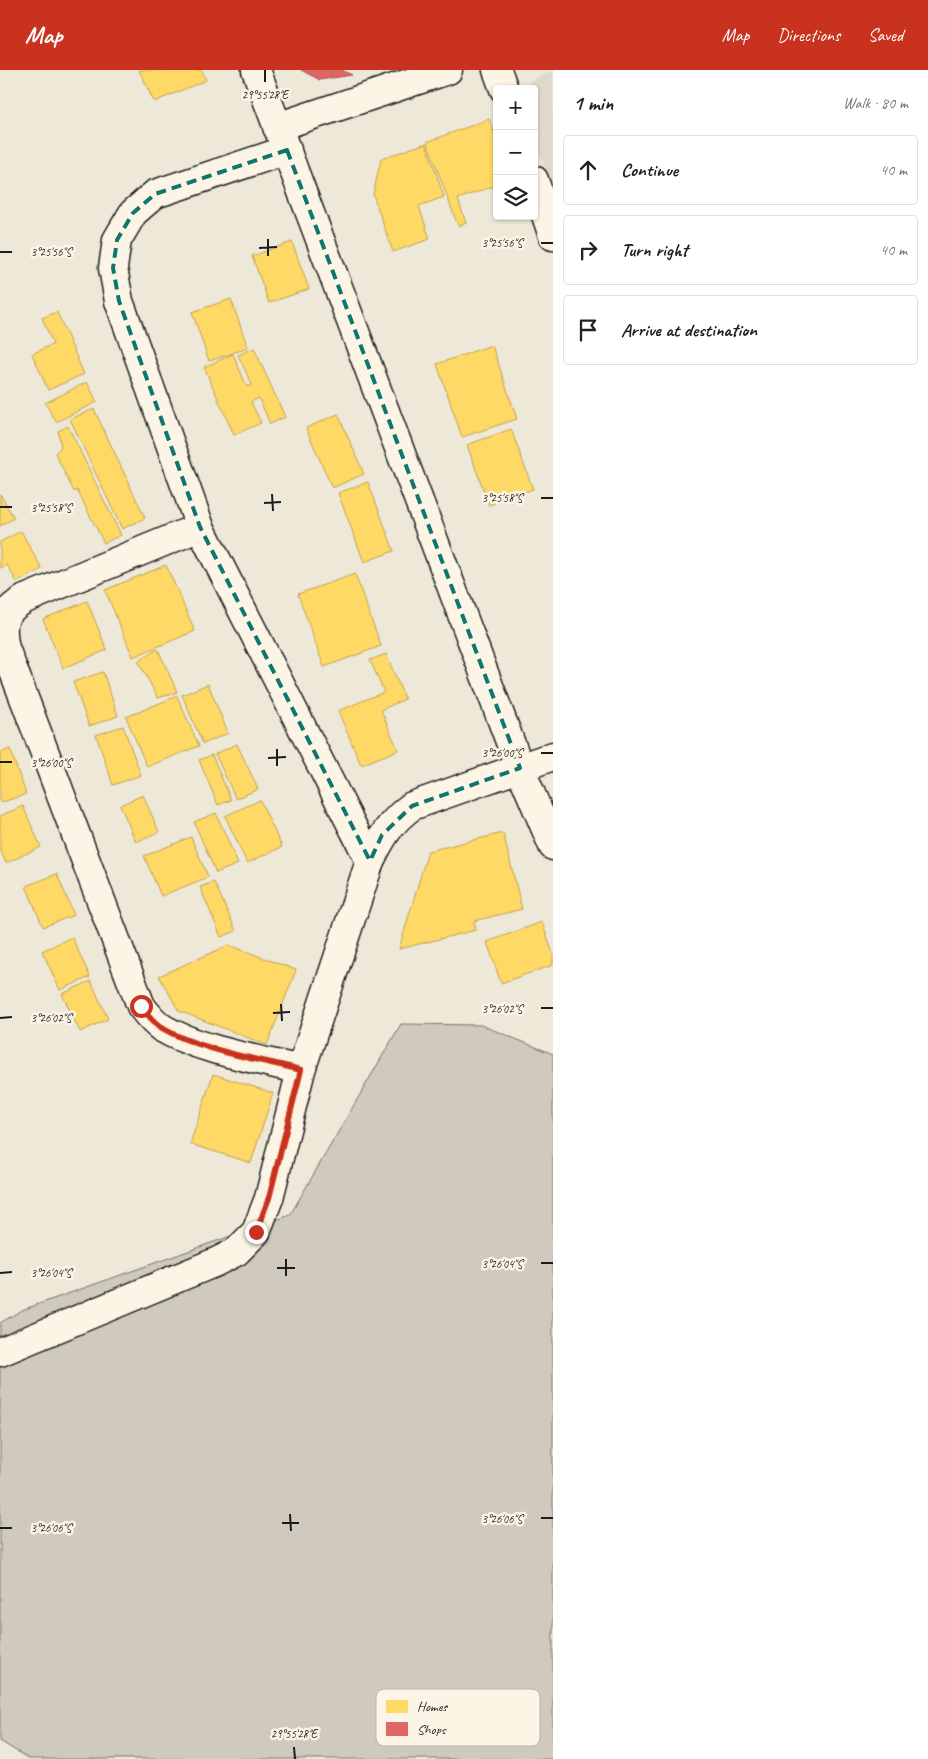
<!DOCTYPE html>
<html lang="en">
<head>
<meta charset="utf-8">
<style>
	:root { --surface:#fff; --page:#f6f6f6; --text:#222; --muted:#767676; --line:#e0e0e0; --accent:#c8321e }
	body { margin:0; font-family:Caveat,sans-serif; background:var(--page); color:var(--text) }
	.controls { position:absolute; right:15px; top:15px; display:grid; overflow:hidden; border-radius:5px; box-shadow:0 1px 4px #0004 }
	.controls button { width:45px; height:45px; display:grid; place-items:center; padding:0; border:0; border-bottom:1px solid var(--line); background:var(--surface); color:var(--text); font:25px sans-serif }
	.stop { position:absolute; width:15px; height:15px; margin:-11px; border:4px solid #c8321e; border-radius:50%; background:#fff }
	.stop.end { background:#c8321e; border-color:#fff; box-shadow:0 1px 5px #0008 }
	.list { margin:0; padding:0; list-style:none }
	h2 { display:flex; justify-content:space-between; align-items:center; height:65px; margin:0; padding:0 20px; font-size:21px }
	h2 small { font-size:16px; font-weight:400; color:var(--muted) }
	.list li { display:grid; grid-template-columns:32px 1fr auto; gap:15px; align-items:center; box-sizing:border-box; height:70px; margin:0 10px 10px; padding:0 10px; border:1px solid var(--line); border-radius:5px }
	.list b { display:block; font-size:19px; white-space:nowrap }
	.list em { font-size:16px; font-style:normal; color:var(--muted) }
	.icon { flex:none; width:28px; height:28px; fill:none; stroke:currentColor; stroke-width:2; stroke-linecap:round; stroke-linejoin:round }
	.map { position:relative; flex:none; width:553px; height:1689px; overflow:hidden }
	header { display:flex; align-items:center; gap:30px; box-sizing:border-box; height:70px; padding:0 25px; background:var(--accent); color:#fff }
	header strong { font-size:24px }
	nav { display:flex; gap:28px; margin-inline-start:auto; font-size:18px }
	main { display:flex }
	aside { flex:1; background:var(--surface) }
	.map>svg:first-child { display:block }
</style>
</head>
<body>
<header>
<strong>Map</strong>
<nav><a>Map</a><a>Directions</a><a>Saved</a></nav>
</header>
<main>
<div class="map">
<svg width="553" height="1689" viewBox="0 0 553 1689">
	<rect width="100%" height="100%" fill="#eee8d9"/>
	<filter id="ink" filterUnits="userSpaceOnUse"><feTurbulence type="fractalNoise" baseFrequency=".02" numOctaves="2"/><feDisplacementMap in="SourceGraphic" scale="10" xChannelSelector="R" yChannelSelector="G"/><feConvolveMatrix kernelMatrix="1 2 1 2 8 2 1 2 1" color-interpolation-filters="sRGB"/></filter>
	<g filter="url(#ink)">
		<path fill="#ded9cb" d="M 553,0 L 553,117 L 537,77 L 534,19 L 529,19 L 529,12 Z"/>
		<path fill="#cfcabd" stroke="#76736c" d="M 401,954 L 481,955 L 553,984 L 553,1689 L 29,1689 L 0,1671 L 0,1253 L 22,1240 L 290,1145 Z"/>
		<path fill="#ffd966" stroke="#bba050" d="M 139,0 L 202,0 L 206,10 L 154,32 Z
			M 489,49 L 497,70 L 497,115 L 458,129 L 466,153 L 458,156 L 427,72 Z
			M 426,73 L 444,127 L 419,136 L 430,169 L 393,182 L 373,125 L 381,89 Z
			M 292,172 L 309,219 L 269,233 L 252,186 Z
			M 231,229 L 248,278 L 209,291 L 192,242 Z
			M 57,242 L 84,304 L 48,320 L 32,284 L 53,274 L 42,248 Z
			M 492,275 L 517,349 L 462,367 L 437,294 Z
			M 254,278 L 285,347 L 270,354 L 259,328 L 251,332 L 261,353 L 234,365 L 204,297 L 233,284 L 247,317 L 252,315 L 238,285 Z
			M 87,312 L 97,332 L 56,352 L 45,333 Z
			M 94,339 L 145,448 L 122,459 L 70,349 Z
			M 338,344 L 364,404 L 332,418 L 306,358 Z
			M 68,356 L 121,465 L 104,473 L 77,420 L 74,422 L 55,383 L 61,377 L 58,361 Z
			M 511,359 L 533,419 L 489,435 L 467,375 Z
			M 368,412 L 394,481 L 364,492 L 338,423 Z
			M 0,424 L 14,448 L 0,456 Z
			M 21,461 L 42,499 L 17,512 L 7,495 L 0,498 L 0,472 Z
			M 166,495 L 195,561 L 133,587 L 105,520 Z
			M 355,504 L 381,576 L 324,597 L 298,524 Z
			M 87,531 L 107,580 L 63,598 L 43,549 Z
			M 158,579 L 177,622 L 158,628 L 138,591 Z
			M 386,584 L 405,629 L 381,640 L 398,680 L 361,695 L 338,641 L 384,622 L 370,590 Z
			M 103,602 L 118,646 L 89,656 L 73,612 Z
			M 208,614 L 228,663 L 203,674 L 182,625 Z
			M 177,626 L 199,676 L 147,697 L 126,647 Z
			M 123,656 L 141,705 L 113,715 L 96,665 Z
			M 237,674 L 258,719 L 236,729 L 215,684 Z
			M 10,679 L 26,724 L 0,733 L 0,683 Z
			M 212,685 L 231,730 L 218,735 L 199,690 Z
			M 143,725 L 159,762 L 136,772 L 120,735 Z
			M 260,730 L 282,777 L 247,793 L 225,746 Z
			M 23,736 L 41,777 L 6,793 L 0,779 L 0,746 Z
			M 216,743 L 238,794 L 216,803 L 194,752 Z
			M 503,763 L 522,839 L 474,851 L 476,860 L 399,879 L 428,781 Z
			M 191,767 L 208,807 L 161,826 L 144,786 Z
			M 57,804 L 74,845 L 43,857 L 26,816 Z
			M 214,812 L 236,861 L 221,867 L 200,817 Z
			M 542,852 L 553,884 L 553,895 L 501,913 L 487,872 Z
			M 72,867 L 90,907 L 60,920 L 42,881 Z
			M 229,875 L 296,900 L 267,975 L 179,941 L 159,906 Z
			M 91,911 L 108,949 L 80,962 L 62,924 Z
			M 213,1004 L 273,1023 L 251,1093 L 190,1074 Z"/>
		<path fill="#e06666" stroke="#a55050" d="M 301,0 L 342,0 L 352,5 L 320,10 Z"/>
		<g fill="none" stroke-linecap="round" stroke-linejoin="round">
			<g stroke="#1c1c1c" stroke-width="31">
				<path id="minor" d="M 256,0 L 520,698 L 553,776
					M 497,0 L 504,19
					M 277,57 L 448,0
					M 287,80 L 155,124 L 133,143 L 117,170 L 113,198 L 119,231 L 200,457 L 370,791
					M 534,110 L 553,166
					M 200,457 L 25,529 C 2,542 0,553 5,578 L 141,936 C 147,944 153,952 162,958 C 199,980 258,989 301,1000
					M 0,1282 L 216,1192 L 236,1182 L 256,1162 L 269,1128 L 301,1000 L 370,791 C 381,768 391,751 412,736 L 553,686"/>
			</g>
			<use href="#minor" stroke="#fcf5e5" stroke-width="28"/>
		</g>
	</g>
	<g fill="none" stroke-linecap="round" stroke-linejoin="round" filter="url(#ink)">
		<path stroke="#c8321e" stroke-width="6" d="M 141,936 C 147,944 153,952 162,958 C 199,980 258,989 301,1000 L 269,1128 L 256,1162"/>
	</g>
	<path fill="none" stroke="#0f766e" stroke-width="4" stroke-dasharray="10 6" stroke-linejoin="round" d="M 287,80 L 520,698 L 412,736 L 382,765 L 370,791 L 200,457 L 119,231 L 113,198 L 117,170 L 133,143 L 155,124 Z"/>
	<path fill="none" stroke="#1c1c1c" stroke-width="2" d="M 265,0 L 265,12M 268,169 L 268,186M 541,173 L 553,173M 259,178 L 277,177M 0,182 L 12,182M 272,424 L 273,441M 541,428 L 553,428M 264,433 L 281,432M 0,437 L 12,437M 277,679 L 277,696M 541,683 L 553,683M 268,688 L 286,687M 0,692 L 12,692M 281,934 L 282,951M 541,938 L 553,938M 273,943 L 290,942M 0,948 L 12,947M 286,1189 L 286,1206M 541,1193 L 553,1193M 277,1198 L 295,1198M 0,1203 L 12,1202M 290,1444 L 291,1461M 541,1448 L 553,1448M 282,1453 L 299,1453M 0,1458 L 12,1458M 294,1677 L 295,1689"/>
	<rect x="376" y="1619" width="164" height="57" rx="8" fill="#fcf5e5" stroke="#b9b4a9" stroke-width="1"/>
	<rect x="386" y="1630" width="22" height="13" fill="#ffd966"/>
	<rect x="386" y="1652" width="22" height="14" fill="#e06666"/>
	<g font-size="14" fill="#1c1c1c">
		<text x="417" y="1641">Homes</text>
		<text x="417" y="1664">Shops</text>
	</g>
	<g font-size="12" text-anchor="middle" fill="#1c1c1c" stroke="#fcf5e5" stroke-width="5" stroke-linejoin="round" paint-order="stroke">
		<text x="265" y="29">29°55'28"E</text>
		<text x="502" y="177">3°25'56"S</text>
		<text x="51" y="186">3°25'56"S</text>
		<text x="502" y="432">3°25'58"S</text>
		<text x="51" y="442">3°25'58"S</text>
		<text x="502" y="687">3°26'00"S</text>
		<text x="51" y="697">3°26'00"S</text>
		<text x="502" y="943">3°26'02"S</text>
		<text x="51" y="952">3°26'02"S</text>
		<text x="502" y="1198">3°26'04"S</text>
		<text x="51" y="1207">3°26'04"S</text>
		<text x="502" y="1453">3°26'06"S</text>
		<text x="51" y="1462">3°26'06"S</text>
		<text x="294" y="1668">29°55'28"E</text>
	</g>
</svg>
<div class="controls">
<button>+</button>
<button>−</button>
<button><svg class="icon" aria-label="layers" viewBox="0 0 24 24"><path d="M12 4l9 5-9 5-9-5zM3 14l9 5 9-5"/></svg></button>
</div>
<div class="stop" style="left:141px;top:936px"></div>
<div class="stop end" style="left:256px;top:1162px"></div>
</div>
<aside>
<h2>1 min<small>Walk · 80 m</small></h2>
<ul class="list">
<li><svg class="icon" aria-label="ahead" viewBox="0 0 24 24"><path d="M12 20V5M6 11l6-6 6 6"/></svg><div><b>Continue</b></div><em>40 m</em></li>
<li><svg class="icon" aria-label="right" viewBox="0 0 24 24"><path d="M7 20v-9h11M14 6l5 5-5 5"/></svg><div><b>Turn right</b></div><em>40 m</em></li>
<li><svg class="icon" aria-label="arrive" viewBox="0 0 24 24"><path d="M6 21V4h12l-3 4 3 4H6"/></svg><div><b>Arrive at destination</b></div></li>
</ul>
</aside>
</main>
</body>
</html>
